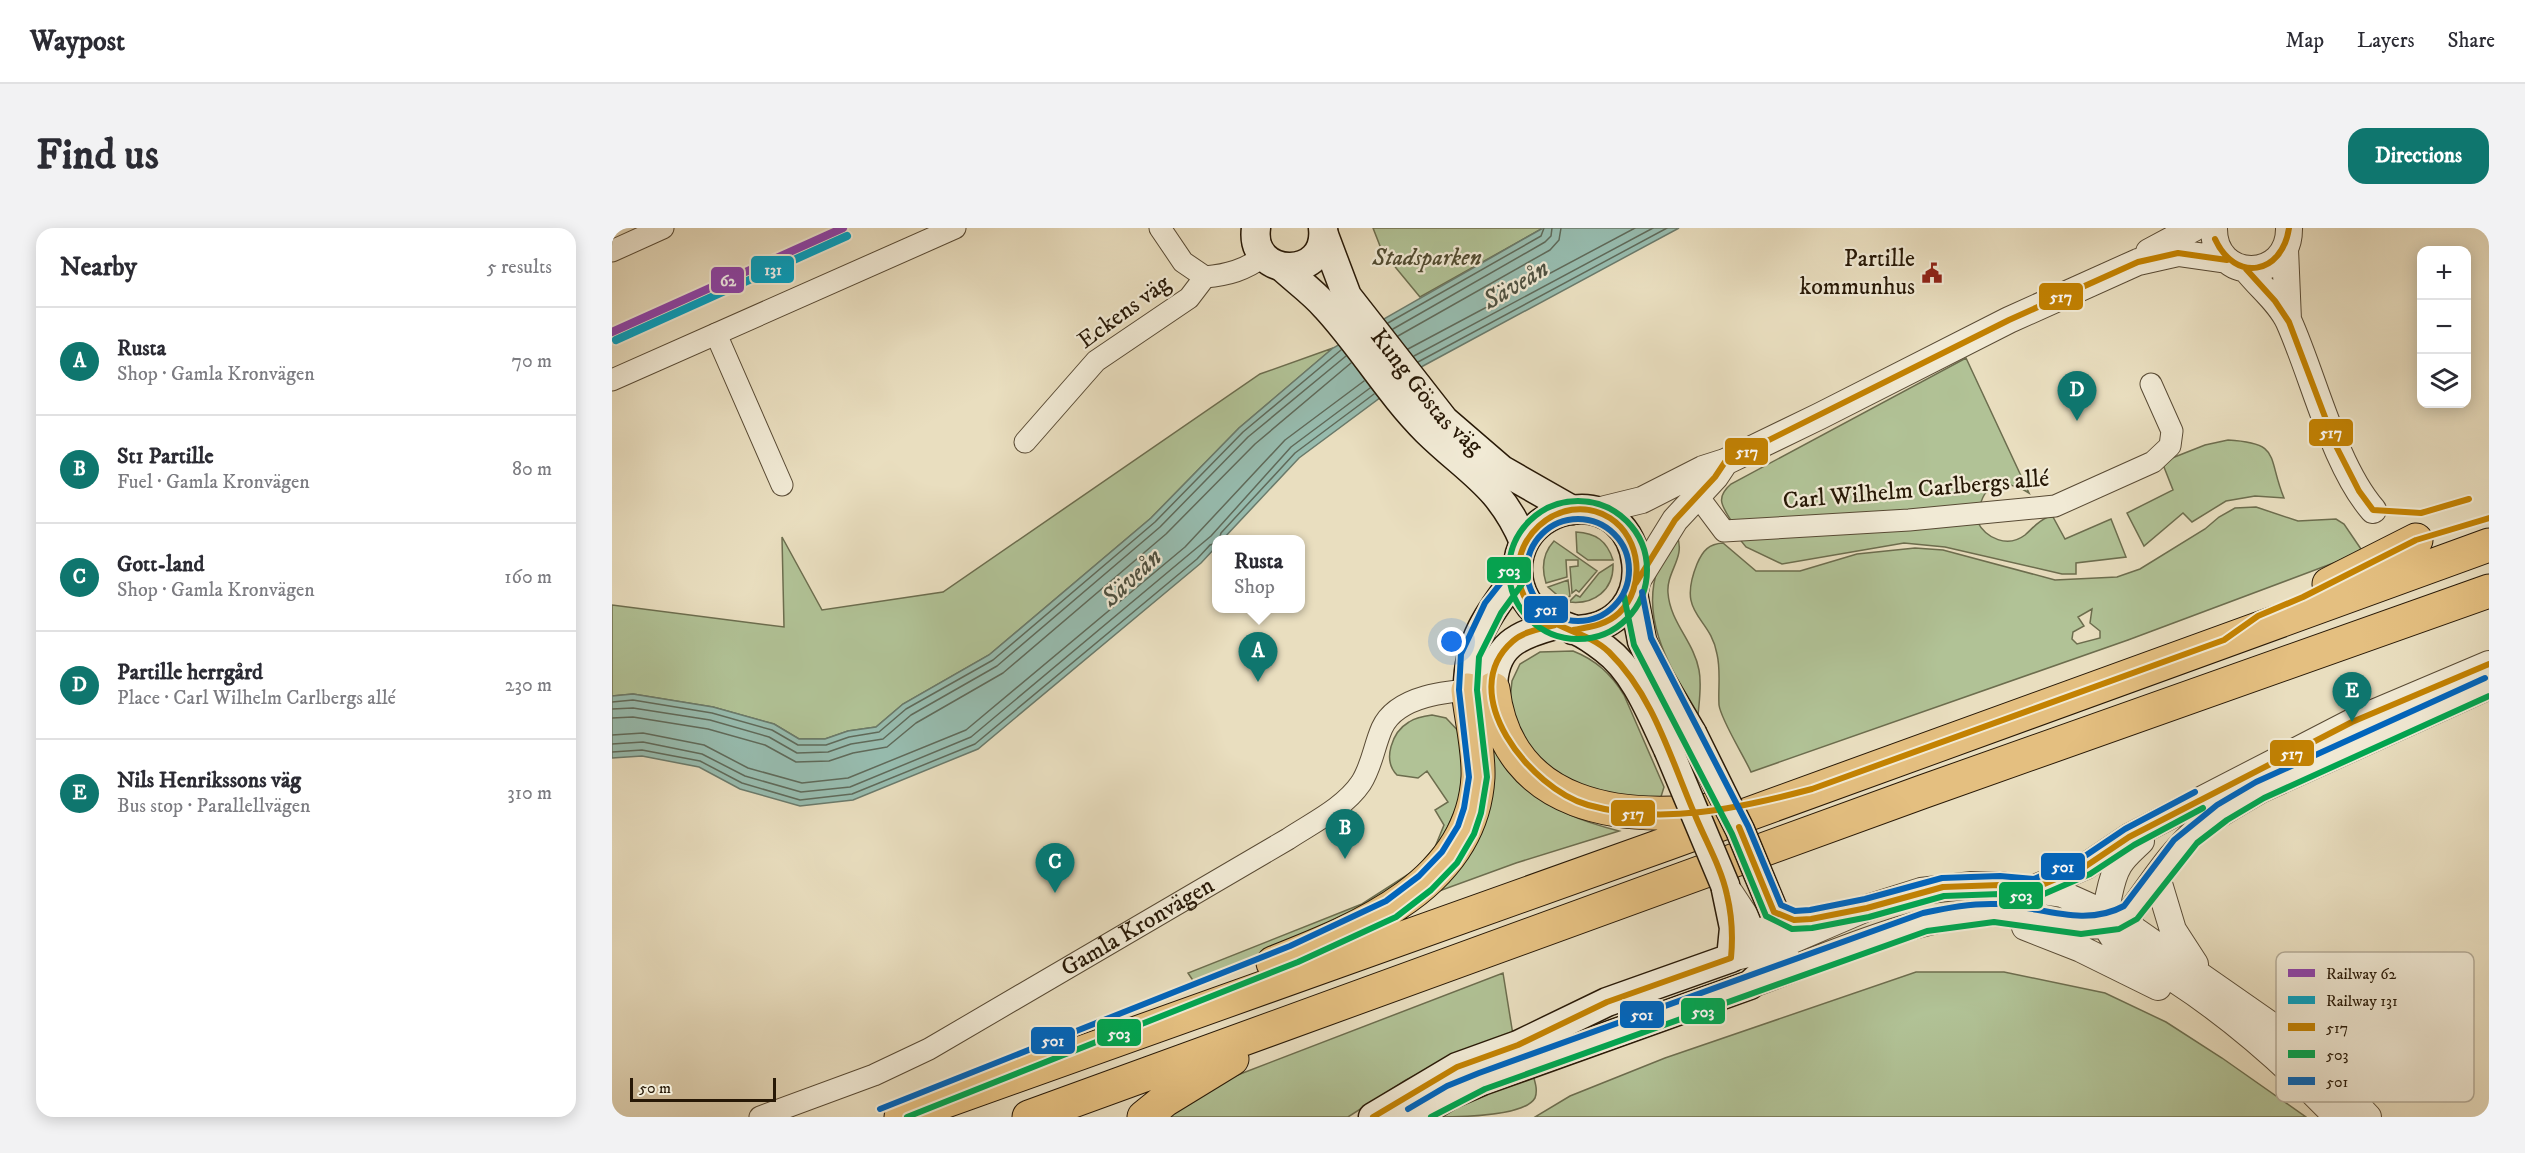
<!DOCTYPE html>
<html lang="en">
<head>
<meta charset="utf-8">
<style>
	:root { --surface:#fff; --page:#f2f2f3; --text:#2b2b33; --muted:#7c7c81; --line:#e1e1e2; --accent:#0f766e }
	body { margin:0; font-family:"IM FELL DW Pica",serif; background:var(--page); color:var(--text) }
	.controls { position:absolute; right:18px; top:18px; display:grid; overflow:hidden; border-radius:12px; box-shadow:0 3px 15px #0003 }
	.controls button { width:54px; height:54px; display:grid; place-items:center; padding:0; border:0; border-bottom:2px solid var(--line); background:var(--surface); color:var(--text); font:30px sans-serif }
	.scale { position:absolute; left:18px; bottom:15px; width:146px; box-sizing:border-box; padding-left:6px; border:3px solid #271806; border-top:0; font-size:16px; line-height:21px; white-space:nowrap; color:#271806; -webkit-text-stroke:4px #f1ead5; paint-order:stroke }
	.you { position:absolute; left:840px; top:414px; width:21px; height:21px; margin:-15px; border:4px solid #fff; border-radius:50%; background:#1a73e8; box-shadow:0 0 0 9px #1a73e833 }
	.badge { display:grid; place-items:center; width:39px; height:39px; border-radius:50%; background:var(--accent); color:#fff; font-size:20px; font-weight:700 }
	.pin { position:absolute; translate:-50% -50px; filter:drop-shadow(0 2px 3px #0008) }
	.pin::after { content:''; position:absolute; top:32px; width:21px; height:18px; background:inherit; clip-path:polygon(0 0,100% 0,50% 100%) }
	.popup { position:absolute; left:600px; top:307px; width:93px; height:78px; box-sizing:border-box; display:grid; place-content:center; border-radius:12px; background:var(--surface); filter:drop-shadow(0 2px 4px #0005); font-size:20px; white-space:nowrap; color:var(--muted) }
	.popup b { font-size:22px; color:var(--text) }
	.popup::after { content:''; position:absolute; left:50%; top:100%; margin-left:-12px; border:12px solid transparent; border-top-color:var(--surface) }
	.list { margin:0; padding:0; list-style:none }
	h2 { display:flex; justify-content:space-between; align-items:center; height:78px; margin:0; padding:0 24px; font-size:26px }
	h2 small { font-size:20px; font-weight:400; color:var(--muted) }
	.list li { display:grid; grid-template-columns:39px 1fr auto; gap:18px; align-items:center; box-sizing:border-box; height:108px; padding:0 24px; border-top:2px solid var(--line) }
	.list b { display:block; font-size:22px; white-space:nowrap }
	.list p { margin:0; font-size:20px; white-space:nowrap; color:var(--muted) }
	.list em { font-size:20px; font-style:normal; color:var(--muted) }
	.icon { flex:none; width:33px; height:33px; fill:none; stroke:currentColor; stroke-width:2; stroke-linecap:round; stroke-linejoin:round }
	.map { position:relative; flex:none; width:1877px; height:889px; overflow:hidden; border-radius:18px }
	header { display:flex; align-items:center; gap:36px; box-sizing:border-box; height:84px; padding:0 30px; background:var(--surface); border-bottom:2px solid var(--line) }
	header strong { font-size:28px }
	nav { display:flex; gap:33px; margin-inline-start:auto; font-size:21px }
	.intro { display:flex; align-items:center; justify-content:space-between; box-sizing:border-box; height:144px; padding:0 36px }
	h1 { margin:0; font-size:42px }
	.button { padding:15px 27px; border-radius:18px; background:var(--accent); color:#fff; font-size:21px; font-weight:700 }
	main { display:flex; gap:36px; padding:0 36px }
	aside { flex:1; background:var(--surface); border-radius:18px; box-shadow:0 3px 15px #0003 }
	.map>svg:first-child { display:block }
</style>
</head>
<body>
<header>
<strong>Waypost</strong>
<nav><a>Map</a><a>Layers</a><a>Share</a></nav>
</header>
<div class="intro"><h1>Find us</h1><a class="button">Directions</a></div>
<main>
<aside>
<h2>Nearby<small>5 results</small></h2>
<ul class="list">
<li><span class="badge">A</span><div><b>Rusta</b><p>Shop · Gamla Kronvägen</p></div><em>70 m</em></li>
<li><span class="badge">B</span><div><b>St1 Partille</b><p>Fuel · Gamla Kronvägen</p></div><em>80 m</em></li>
<li><span class="badge">C</span><div><b>Gott-land</b><p>Shop · Gamla Kronvägen</p></div><em>160 m</em></li>
<li><span class="badge">D</span><div><b>Partille herrgård</b><p>Place · Carl Wilhelm Carlbergs allé</p></div><em>230 m</em></li>
<li><span class="badge">E</span><div><b>Nils Henrikssons väg</b><p>Bus stop · Parallellvägen</p></div><em>310 m</em></li>
</ul>
</aside>
<div class="map">
<svg width="1877" height="889" viewBox="0 0 1877 889">
	<rect width="100%" height="100%" fill="#e9debf"/>
	<filter id="stains"><feTurbulence type="fractalNoise" baseFrequency=".00333" numOctaves="4"/><feColorMatrix values="0 0 0 0 .2 0 0 0 0 .09 0 0 0 0 .02 0 0 0 .5 -.17"/></filter>
	<radialGradient id="worn" r=".72"><stop offset=".6" stop-color="#630" stop-opacity="0"/><stop offset="1" stop-color="#630" stop-opacity=".3"/></radialGradient>
	<path fill="#b1c296" stroke="#6c6d4e" stroke-width="1.5" fill-rule="evenodd" d="M 761,0 L 931,0 L 808,69 L 770,23 Z
		M 721,120 L 627,200 L 539,290 L 377,427 L 291,476 L 264,499 L 236,503 L 213,511 L 187,511 L 162,496 L 101,479 L 21,466 L 0,468 L 0,377 L 172,399 L 170,309 L 210,382 L 331,364 L 648,146 Z
		M 1354,130 L 1417,265 C 1398,253 1374,251 1368,278 L 1120,294 C 1110,278 1103,270 1119,256 Z
		M 1616,212 C 1670,215 1655,229 1672,270 L 1643,268 L 1614,273 L 1580,294 L 1571,285 L 1532,318 L 1515,285 L 1561,262 L 1550,234 L 1593,217 Z
		M 1644,279 L 1686,293 L 1724,291 L 1732,296 L 1751,324 L 1516,412 L 1139,544 C 1132,528 1109,492 1107,477 C 1106,460 1109,443 1105,426 C 1098,387 1064,388 1085,336 C 1091,322 1097,316 1111,315 L 1144,343 L 1188,343 L 1245,326 L 1303,320 L 1331,322 L 1443,352 L 1505,349 L 1528,341 L 1593,301 L 1607,289 L 1623,280 ZM 1480,381 L 1478,395 L 1488,403 L 1488,410 L 1465,416 L 1460,411 L 1461,404 L 1472,398 L 1466,389 Z
		M 1436,289 L 1441,289 L 1453,311 L 1499,291 L 1514,329 L 1464,335 L 1464,346 L 1450,346 L 1333,319 L 1292,315 L 1170,336 L 1134,319 L 1125,308 L 1365,293 C 1374,311 1396,320 1413,307 C 1421,300 1426,293 1436,289 Z
		M 964,304 C 984,305 995,313 1001,332 L 976,332 L 965,324 Z
		M 1065,308 C 1074,329 1054,344 1056,365 C 1058,394 1082,414 1087,442 C 1090,457 1087,474 1086,488 C 1061,443 1027,394 1046,340 C 1050,329 1059,318 1065,308 Z
		M 942,313 L 985,343 L 967,364 L 964,362 L 960,365 L 958,339 L 966,338 L 966,332 L 954,332 L 955,349 L 934,355 C 929,339 931,325 942,313 Z
		M 1001,336 C 1002,362 982,377 957,374 L 964,367 L 968,369 L 987,345 Z
		M 956,352 L 958,368 L 951,372 L 936,359 Z
		M 961,423 C 984,432 999,446 1012,467 L 1052,559 L 1048,572 L 1000,571 L 936,541 L 907,505 L 898,472 L 900,453 L 908,436 L 928,424 Z
		M 820,487 L 834,490 L 851,508 L 858,548 L 817,642 L 698,708 L 582,754 L 576,745 L 750,676 L 803,642 L 823,619 L 832,597 L 823,582 L 836,574 L 815,543 L 806,550 L 785,547 C 770,532 780,504 797,494 C 803,490 812,488 820,487 Z
		M 878,510 C 889,525 899,542 912,556 C 936,582 972,594 1007,603 L 904,635 L 819,666 Z
		M 1304,744 L 1392,744 L 1493,765 L 1554,794 L 1610,830 L 1694,889 L 923,889 L 958,868 L 1053,830 Z
		M 891,745 L 901,807 L 845,826 L 794,852 L 736,889 L 553,889 L 623,848 Z
		M 921,847 C 923,854 926,862 923,870 C 912,889 845,889 824,889 L 875,862 Z"/>
	<path fill="#97bcaf" stroke="#6a7a6b" stroke-width="1.5" d="M 931,0 L 1067,0 L 811,138 L 687,230 L 611,311 L 604,312 L 604,319 L 589,335 L 366,521 L 241,572 L 188,578 L 128,561 L 87,539 L 30,528 L 0,530 L 0,468 L 21,466 L 101,479 L 162,496 L 187,511 L 213,511 L 236,503 L 264,499 L 291,476 L 377,427 L 539,290 L 627,200 L 721,120 Z"/>
	<g fill="none" stroke-linecap="round" stroke-linejoin="round">
		<path stroke="#5f6a5a" stroke-width="1.5" d="M 776,95 L 929,8 L 932,0
			M 781,101 L 933,14 L 939,8 L 940,0
			M 786,108 L 938,22 L 947,12 L 949,0
			M 796,121 L 1023,0
			M 802,128 L 1041,0
			M 806,134 L 1055,0
			M 607,312 L 609,305 L 683,225 L 762,166
			M 0,474 L 21,472 L 100,485 L 160,502 L 186,517 L 214,517 L 237,509 L 267,504 L 294,481 L 381,432 L 543,294 L 631,204 L 729,122
			M 0,481 L 21,480 L 98,492 L 157,509 L 185,525 L 216,524 L 239,516 L 271,511 L 299,487 L 385,438 L 548,299 L 636,209 L 734,128
			M 0,490 L 21,489 L 96,501 L 153,517 L 184,534 L 217,533 L 241,525 L 275,519 L 304,495 L 391,445 L 554,306 L 643,216 L 739,135
			M 0,507 L 31,505 L 92,517 L 136,540 L 190,555 L 236,550 L 354,502 L 573,319 L 673,212 L 752,153
			M 0,516 L 31,514 L 90,526 L 133,548 L 189,564 L 238,559 L 359,509 L 599,308 L 679,219 L 758,160
			M 0,524 L 30,522 L 88,533 L 130,555 L 188,572 L 240,566 L 363,516 L 585,331 L 598,317 L 604,315"/>
		<g stroke="#584a34" stroke-width="23">
			<g id="minor">
				<path d="M 548,0 L 571,34 L 593,49 C 616,47 633,42 652,28"/>
				<path d="M 0,23 L 51,0"/>
				<path d="M 104,106 L 170,257"/>
				<path d="M 0,152 L 343,0"/>
				<path d="M 413,214 L 484,133 L 577,70 L 593,49"/>
				<path d="M 1076,255 L 1112,303 L 1297,292 L 1443,278 L 1541,234 L 1558,218 L 1560,203 L 1539,156"/>
				<path id="s1" d="M 148,889 L 262,847 L 317,821 L 676,611 C 700,595 732,580 749,555 C 760,538 762,518 770,500 C 785,467 837,463 869,461"/>
			</g>
		</g>
		<g stroke="#584a34" stroke-width="28">
			<path id="tertiary" d="M 1602,0 C 1601,55 1678,54 1677,0
				M 1673,21 L 1676,92
				M 1537,24 L 1582,0
				M 1634,41 C 1648,59 1668,74 1677,94 C 1702,150 1722,237 1761,282
				M 981,284 L 1030,272 L 1091,241 L 1113,234 L 1208,188 L 1397,92 L 1526,34 L 1566,25 L 1615,32
				M 1024,355 L 1063,292 L 1103,249 L 1113,234
				M 1529,613 C 1522,620 1512,628 1507,637 C 1500,648 1491,686 1495,698 C 1504,725 1540,737 1562,751 C 1622,790 1676,838 1725,889
				M 1545,649 L 1561,702 L 1583,736
				M 1423,660 L 1474,638 L 1517,609 L 1740,494 L 1877,436
				M 1118,665 L 1145,706 L 1173,724
				M 1413,699 L 1469,721 L 1546,759
				M 1119,730 L 1164,719 L 1255,680 L 1309,663 L 1360,657 L 1388,657 L 1450,666 L 1508,692 L 1660,798 L 1711,841 L 1756,889
				M 1138,757 C 1211,731 1304,686 1381,685 C 1393,685 1406,685 1417,687 C 1452,692 1486,709 1518,685 C 1540,656 1560,622 1589,599 C 1607,585 1628,574 1648,562 L 1877,458"/>
		</g>
		<g stroke="#271806" stroke-width="31">
			<g id="secondary">
				<path d="M 644,0 C 637,51 717,53 711,0"/>
				<path id="s2" d="M 712,7 L 735,68 L 832,192 L 890,242 L 960,282"/>
				<path d="M 670,39 C 684,52 701,64 714,79 C 750,118 777,165 815,203 C 857,244 888,257 912,314"/>
				<path d="M 1021,366 L 1030,413 L 1043,442 L 1080,505"/>
				<path d="M 961,402 C 1056,402 1037,264 954,283 C 937,287 923,297 914,311 C 903,330 903,353 914,372 C 926,392 943,394 963,402 C 973,406 984,414 993,421 C 1024,444 1040,488 1056,521"/>
				<path d="M 881,461 C 881,417 906,407 943,397"/>
				<path d="M 856,462 C 855,414 878,383 906,347"/>
				<path d="M 761,889 L 845,839 L 906,817 L 995,774 L 1119,730 L 1122,700 L 1113,657"/>
				<path d="M 801,889 L 840,866 L 870,853 L 1138,757 C 1164,734 1170,719 1162,684"/>
			</g>
		</g>
		<g stroke="#271806" stroke-width="35">
			<path id="motorway" d="M 1717,356 L 1804,312
				M 881,461 C 895,582 1012,595 1111,580
				M 661,735 C 747,701 860,657 866,549 C 867,520 859,491 856,462
				M 289,889 L 1054,616 L 1877,317
				M 417,889 L 1310,564 L 1877,363
				M 532,889 L 553,872 L 620,831"/>
		</g>
		<use href="#minor" stroke="#f1ead5" stroke-width="21"/>
		<use href="#tertiary" stroke="#f1ead5" stroke-width="26"/>
		<use href="#secondary" stroke="#f1ead5" stroke-width="28"/>
		<use href="#motorway" stroke="#e4bf80" stroke-width="33"/>
		<g stroke="#271806" stroke-width="31" stroke-linecap="butt">
			<path id="secondary-bridge" d="M 1080,505 L 1128,602 L 1162,684
				M 1056,521 L 1113,657"/>
		</g>
		<use href="#secondary-bridge" stroke="#f1ead5" stroke-width="28"/>
		<g stroke="#f1ead5" stroke-width="10">
			<path id="bus-1" d="M 1603,11 C 1623,55 1670,47 1677,0
				M 1634,41 L 1663,73 L 1677,94 L 1724,218 L 1747,263 L 1761,282 L 1809,285 L 1857,271
				M 1024,355 L 1063,292 L 1103,249 L 1113,234 L 1397,92 L 1526,34 L 1566,25 L 1615,32
				M 943,397 C 929,401 912,403 901,413 C 841,465 919,561 976,577 C 1050,598 1128,580 1200,561 L 1612,412 L 1646,388 L 1691,369 L 1804,312 L 1877,290
				M 1127,599 L 1162,684 L 1182,692 L 1199,691 L 1255,680 L 1331,659 L 1388,657 L 1423,660 L 1474,638 L 1517,609 L 1740,494 L 1877,436
				M 761,889 L 845,839 L 906,817 L 995,774 L 1119,730 C 1121,709 1120,688 1115,667 C 1109,639 1094,614 1083,587 C 1059,532 1042,468 997,424 C 972,400 929,401 912,368 C 887,316 948,259 998,290 C 1029,310 1034,359 1007,385 C 994,397 978,399 961,402"/>
		</g>
		<g stroke="#f1ead5" stroke-width="10">
			<path id="bus-2" d="M897 342a69 69 0 1 1 138 0a69 69 0 1 1-138 0Z
				M 1012,368 L 1022,417 L 1120,606 L 1154,688 L 1180,701 L 1200,700 L 1257,689 L 1332,668 L 1388,666 L 1425,669 L 1478,646 L 1522,617 L 1591,580
				M 295,889 L 686,734 L 784,689 L 819,662 L 845,635 L 862,606 L 869,585 L 875,549 L 865,462 L 867,429 L 889,385 L 913,352
				M 819,889 L 873,861 L 1315,703 L 1382,694 L 1469,706 L 1507,701 L 1525,691 L 1585,615 L 1615,592 L 1652,570 L 1877,468"/>
		</g>
		<g stroke="#f1ead5" stroke-width="10">
			<path id="bus-3" d="M915 342a51 51 0 1 1 102 0a51 51 0 1 1-102 0Z
				M 1030,364 L 1039,410 L 1136,598 L 1169,677 L 1183,683 L 1198,682 L 1253,671 L 1330,650 L 1388,648 L 1422,651 L 1470,630 L 1513,601 L 1583,564
				M 268,881 L 678,718 L 774,673 L 807,648 L 830,624 L 846,598 L 852,580 L 857,549 L 847,462 L 849,426 L 873,375 L 899,342
				M 796,881 L 835,858 L 867,845 L 1311,685 C 1335,680 1360,675 1385,676 C 1427,678 1472,700 1512,678 L 1562,612 L 1605,577 L 1644,554 L 1873,450"/>
		</g>
		<use href="#bus-1" stroke="#c38202" stroke-width="6"/>
		<use href="#bus-2" stroke="#00a651" stroke-width="6"/>
		<use href="#bus-3" stroke="#0065bd" stroke-width="6"/>
		<g stroke="#f1ead5" stroke-width="12">
			<path id="rail-1" d="M 0,104 L 231,0"/>
		</g>
		<g stroke="#f1ead5" stroke-width="12">
			<path id="rail-2" d="M 4,112 L 235,8"/>
		</g>
		<use href="#rail-1" stroke="#8e44ad" stroke-width="8"/>
		<use href="#rail-2" stroke="#02a2c4" stroke-width="8"/>
	</g>
	<defs>
		<g id="civic-bare" transform="scale(1.62)"><path d="M-.6-6.5H3V-4.5H.6V-3L4-1V1h2V6H-6V1h2V-1L-.6-3ZM-1.2 2.5V6h2.4V2.5Z" fill="#8f2418" stroke="#f1ead5" stroke-width="2.5" paint-order="stroke"/></g>
	</defs>
	<g fill-rule="evenodd">
		<use href="#civic-bare" x="1320" y="45"/>
	</g>
	<g text-anchor="middle" dominant-baseline="central" stroke-width="4.5" stroke-linejoin="round" paint-order="stroke">
		<g font-size="24" font-style="italic" fill="#504b31" stroke="#f1ead5">
			<text x="815" y="30">Stadsparken</text>
		</g>
		<g font-size="24" fill="#271806" stroke="#f1ead5" text-anchor="end">
			<text x="1303" y="31">Partille<tspan x="1303" dy="28">kommunhus</tspan></text>
		</g>
		<g font-size="24" fill="#271806" stroke="#f1ead5">
			<text transform="translate(512 84) rotate(-36)">Eckens väg</text>
			<text stroke="none"><textPath href="#s2" startOffset="190">Kung Göstas väg</textPath></text>
			<text transform="translate(1304 262) rotate(-5)">Carl Wilhelm Carlbergs allé</text>
			<text stroke="none"><textPath href="#s1" startOffset="424">Gamla Kronvägen</textPath></text>
		</g>
		<g font-size="26" font-style="italic" fill="#4e5141" stroke="#f1ead5">
			<text transform="translate(904 57) rotate(-31)">Säveån</text>
			<text transform="translate(520 350) rotate(-43)">Säveån</text>
		</g>
	</g>
	<rect x="1664" y="724" width="198" height="150" rx="9" fill="#f1ead5" stroke="#b4ab97" stroke-width="1.5"/>
	<rect x="1676" y="741" width="27" height="8" fill="#8e44ad"/>
	<rect x="1676" y="768" width="27" height="8" fill="#02a2c4"/>
	<rect x="1676" y="795" width="27" height="8" fill="#c38202"/>
	<rect x="1676" y="822" width="27" height="8" fill="#00a651"/>
	<rect x="1676" y="849" width="27" height="8" fill="#0065bd"/>
	<g font-size="16" fill="#271806">
		<text x="1714" y="751">Railway 62</text>
		<text x="1714" y="778">Railway 131</text>
		<text x="1714" y="805">517</text>
		<text x="1714" y="832">503</text>
		<text x="1714" y="859">501</text>
	</g>
	<g stroke="#f1ead5" stroke-width="2">
		<rect x="138" y="27" width="45" height="29" rx="6" fill="#02a2c4"/>
		<rect x="98" y="38" width="35" height="28" rx="6" fill="#8e44ad"/>
		<rect x="1426" y="54" width="46" height="29" rx="6" fill="#c38202"/>
		<rect x="1696" y="190" width="46" height="29" rx="6" fill="#c38202"/>
		<rect x="1112" y="209" width="45" height="29" rx="6" fill="#c38202"/>
		<rect x="874" y="328" width="46" height="28" rx="6" fill="#00a651"/>
		<rect x="911" y="367" width="46" height="29" rx="6" fill="#0065bd"/>
		<rect x="1657" y="511" width="46" height="28" rx="6" fill="#c38202"/>
		<rect x="998" y="571" width="46" height="28" rx="6" fill="#c38202"/>
		<rect x="1428" y="624" width="46" height="29" rx="6" fill="#0065bd"/>
		<rect x="1386" y="653" width="46" height="29" rx="6" fill="#00a651"/>
		<rect x="1068" y="769" width="46" height="28" rx="6" fill="#00a651"/>
		<rect x="1007" y="772" width="46" height="29" rx="6" fill="#0065bd"/>
		<rect x="484" y="790" width="46" height="29" rx="6" fill="#00a651"/>
		<rect x="418" y="798" width="46" height="29" rx="6" fill="#0065bd"/>
	</g>
	<g font-size="16" text-anchor="middle" font-weight="bold" fill="#fff">
		<text x="161" y="47">131</text>
		<text x="116" y="58">62</text>
		<text x="1449" y="74">517</text>
		<text x="1719" y="210">517</text>
		<text x="1135" y="229">517</text>
		<text x="897" y="348">503</text>
		<text x="934" y="387">501</text>
		<text x="1680" y="531">517</text>
		<text x="1021" y="591">517</text>
		<text x="1451" y="644">501</text>
		<text x="1409" y="673">503</text>
		<text x="1091" y="789">503</text>
		<text x="1030" y="792">501</text>
		<text x="507" y="811">503</text>
		<text x="441" y="818">501</text>
	</g>
	<rect width="100%" height="100%" filter="url(#stains)"/>
	<rect width="100%" height="100%" fill="url(#worn)"/>
</svg>
<div class="controls">
<button>+</button>
<button>−</button>
<button><svg class="icon" aria-label="layers" viewBox="0 0 24 24"><path d="M12 4l9 5-9 5-9-5zM3 14l9 5 9-5"/></svg></button>
</div>
<div class="scale">50 m</div>
<div class="you"></div>
<div class="pin badge" style="left:646px;top:454px">A</div>
<div class="popup"><b>Rusta</b>Shop</div>
<div class="pin badge" style="left:733px;top:631px">B</div>
<div class="pin badge" style="left:443px;top:665px">C</div>
<div class="pin badge" style="left:1465px;top:193px">D</div>
<div class="pin badge" style="left:1740px;top:494px">E</div>
</div>
</main>
</body>
</html>
